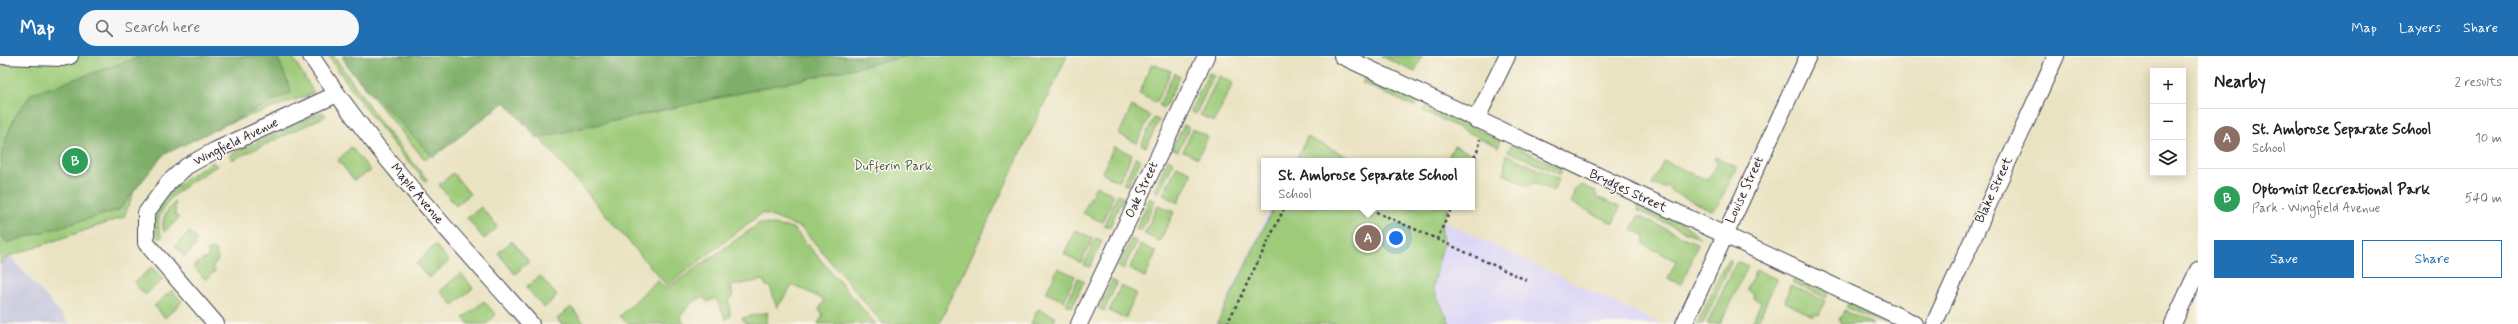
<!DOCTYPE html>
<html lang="en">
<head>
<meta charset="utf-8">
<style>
	:root { --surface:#fff; --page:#f6f6f6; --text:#222; --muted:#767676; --line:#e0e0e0; --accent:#1f6fb2 }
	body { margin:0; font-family:Mynerve,sans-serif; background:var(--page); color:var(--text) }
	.controls { position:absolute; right:12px; top:12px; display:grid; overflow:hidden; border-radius:0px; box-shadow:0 2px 10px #0003 }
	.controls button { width:36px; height:36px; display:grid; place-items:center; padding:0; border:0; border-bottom:1px solid var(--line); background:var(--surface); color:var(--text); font:20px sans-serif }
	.you { position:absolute; left:1396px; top:182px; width:14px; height:14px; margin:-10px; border:3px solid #fff; border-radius:50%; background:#1a73e8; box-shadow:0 0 0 6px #1a73e833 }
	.badge { display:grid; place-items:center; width:26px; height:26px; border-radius:50%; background:var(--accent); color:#fff; font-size:13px; font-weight:700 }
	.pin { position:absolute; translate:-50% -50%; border:2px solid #fff; box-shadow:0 1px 4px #0006 }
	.popup { position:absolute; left:1261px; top:102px; width:214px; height:52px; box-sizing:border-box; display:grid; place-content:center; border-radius:0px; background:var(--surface); filter:drop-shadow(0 1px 3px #0005); font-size:13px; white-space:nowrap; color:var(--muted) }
	.popup b { font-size:15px; color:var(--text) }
	.popup::after { content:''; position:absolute; left:50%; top:100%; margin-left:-8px; border:8px solid transparent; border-top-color:var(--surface) }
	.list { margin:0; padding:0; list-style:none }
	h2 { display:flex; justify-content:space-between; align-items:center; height:52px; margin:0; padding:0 16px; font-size:17px }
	h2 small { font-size:13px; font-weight:400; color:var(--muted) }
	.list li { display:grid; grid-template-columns:26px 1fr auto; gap:12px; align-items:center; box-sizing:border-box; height:60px; padding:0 16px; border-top:1px solid var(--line) }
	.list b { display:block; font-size:15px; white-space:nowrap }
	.list p { margin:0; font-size:13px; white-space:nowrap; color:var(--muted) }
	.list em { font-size:13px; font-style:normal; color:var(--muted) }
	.actions { display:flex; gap:8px; padding:12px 16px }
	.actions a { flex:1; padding:9px 0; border:1px solid var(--accent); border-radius:0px; text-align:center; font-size:14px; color:var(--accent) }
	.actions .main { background:var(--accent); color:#fff }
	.icon { flex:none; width:22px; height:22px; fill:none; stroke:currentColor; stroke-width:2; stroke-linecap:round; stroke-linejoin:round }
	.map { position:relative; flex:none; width:2198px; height:268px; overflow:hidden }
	header { display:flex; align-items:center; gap:24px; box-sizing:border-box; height:56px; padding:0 20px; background:var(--accent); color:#fff }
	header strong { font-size:19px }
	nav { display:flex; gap:22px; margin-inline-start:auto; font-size:14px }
	.search { width:280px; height:36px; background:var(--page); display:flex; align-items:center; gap:10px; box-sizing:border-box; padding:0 14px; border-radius:22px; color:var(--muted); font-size:15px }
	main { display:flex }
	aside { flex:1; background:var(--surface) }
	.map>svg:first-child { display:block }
</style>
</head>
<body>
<header>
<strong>Map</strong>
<div class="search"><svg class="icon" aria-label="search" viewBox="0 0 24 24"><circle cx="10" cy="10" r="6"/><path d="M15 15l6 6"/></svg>Search here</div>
<nav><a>Map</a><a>Layers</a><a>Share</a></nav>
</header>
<main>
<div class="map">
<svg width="2198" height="268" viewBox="0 0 2198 268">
	<rect width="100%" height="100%" fill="#fbf7ec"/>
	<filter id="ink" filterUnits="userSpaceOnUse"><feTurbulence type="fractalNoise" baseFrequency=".025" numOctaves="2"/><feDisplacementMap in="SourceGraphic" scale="8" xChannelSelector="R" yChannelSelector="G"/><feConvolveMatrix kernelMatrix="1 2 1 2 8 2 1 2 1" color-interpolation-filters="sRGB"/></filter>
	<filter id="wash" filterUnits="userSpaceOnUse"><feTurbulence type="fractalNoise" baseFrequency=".012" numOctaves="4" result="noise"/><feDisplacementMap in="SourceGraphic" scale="16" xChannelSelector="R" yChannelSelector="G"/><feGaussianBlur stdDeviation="0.9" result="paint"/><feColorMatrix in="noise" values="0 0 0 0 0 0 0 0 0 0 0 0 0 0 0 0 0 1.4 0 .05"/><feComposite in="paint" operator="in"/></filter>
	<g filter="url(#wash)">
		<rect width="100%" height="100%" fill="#eae3c2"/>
		<path fill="#dbd6f7" d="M 1271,151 L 1413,151 L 1661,268 L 1216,268 Z"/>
		<path fill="#c1c2dd" d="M 10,200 L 70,268 L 0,268 L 0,208 Z"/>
		<path fill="#9dcb79" stroke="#60765a" d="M 0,0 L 292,0 L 314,37 L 162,91 L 140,119 L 124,161 L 10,200 L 0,208 Z
			M 329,0 L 334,0 L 386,74 L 428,124 L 426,126 C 390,86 358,45 329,0 Z
			M 344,0 L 1067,0 L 939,268 L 883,268 L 802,172 L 762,157 L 667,230 L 505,42 L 425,104 L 357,22 Z
			M 1381,0 L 1422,0 L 1415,16 Z
			M 1152,8 L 1171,15 L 1156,47 L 1139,38 Z
			M 1174,17 L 1180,20 L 1164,52 L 1159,49 Z
			M 1209,17 L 1214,19 L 1196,58 L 1190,55 Z
			M 1219,20 L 1233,27 L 1214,66 L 1200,59 Z
			M 1365,21 L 1417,44 L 1415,51 L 1362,27 Z
			M 1132,50 L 1150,60 L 1137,87 L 1119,78 Z
			M 1427,50 L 1500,84 L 1499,91 L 1423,55 Z
			M 322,56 L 326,59 L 324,61 L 232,104 L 230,99 Z
			M 1154,62 L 1159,64 L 1146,91 L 1141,89 Z
			M 1184,69 L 1190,72 L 1178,95 L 1172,92 Z
			M 1193,73 L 1208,81 L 1198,102 L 1183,95 Z
			M 1307,81 L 1357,105 L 1296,105 Z
			M 1512,89 L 1561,112 L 1561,119 L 1508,95 Z
			M 1114,90 L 1132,99 L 1119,126 L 1102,117 Z
			M 1454,90 L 1474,99 L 1471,105 L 1446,105 Z
			M 351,91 L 371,115 L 354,124 L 338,104 Z
			M 1506,98 L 1559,123 L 1553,135 L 1534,127 L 1530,131 L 1504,118 Z
			M 1136,101 L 1141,104 L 1128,130 L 1123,128 Z
			M 1715,101 L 1737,111 L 1717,151 L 1711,154 L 1671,135 L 1671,133 L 1665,130 L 1664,132 L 1652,128 L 1664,105 L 1707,124 L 1718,107 L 1714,104 Z
			M 1168,103 L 1174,106 L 1159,136 L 1154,134 Z
			M 213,106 L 217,110 C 195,123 145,150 162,181 L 158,183 C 141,149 188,120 213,106 Z
			M 1177,110 L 1192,117 L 1178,147 L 1163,139 Z
			M 453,117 L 470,138 L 456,150 L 439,129 Z
			M 1582,129 L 1595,135 L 1597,141 L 1620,151 L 1613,167 L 1572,147 L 1574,133 Z
			M 1096,130 L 1114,139 L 1102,166 L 1083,157 Z
			M 1118,138 L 1123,141 L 1110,171 L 1104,169 Z
			M 1150,142 L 1155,145 L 1141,175 L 1136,173 Z
			M 175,146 L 175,159 L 179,162 L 164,176 C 160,163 166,155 175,146 Z
			M 1158,149 L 1174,156 L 1160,185 L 1144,178 Z
			M 1638,149 C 1658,158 1687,165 1700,182 L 1638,155 Z
			M 481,151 L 498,171 L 484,183 L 467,162 Z
			M 1274,151 L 1449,151 L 1441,168 L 1443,188 L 1433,232 L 1450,268 L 1217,268 Z
			M 1638,160 L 1698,188 L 1682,228 L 1668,223 L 1676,205 L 1643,188 L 1645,180 L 1631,173 Z
			M 760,167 L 793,172 L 876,268 L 818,268 L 823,259 L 819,254 L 824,244 L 796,230 L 792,230 L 777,252 L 770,230 L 766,230 L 763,224 L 731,230 L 733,241 L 729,243 L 730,260 L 726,264 L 716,242 L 708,246 L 702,241 L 690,248 L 680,261 L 684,268 L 628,268 L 620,260 L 657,224 L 666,233 Z
			M 1075,174 L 1093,182 L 1081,207 L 1064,198 Z
			M 190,176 L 196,183 L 195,190 L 185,201 L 175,190 Z
			M 1096,182 L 1102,185 L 1090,211 L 1084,209 Z
			M 1131,183 L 1137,186 L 1123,213 L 1118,211 Z
			M 512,185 L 529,206 L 515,218 L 498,197 Z
			M 1141,188 L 1156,196 L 1145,221 L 1129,213 Z
			M 435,189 L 449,205 L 429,222 L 416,208 Z
			M 210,193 L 216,195 L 218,204 L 213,210 L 215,215 L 206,224 L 193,210 L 209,200 L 207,196 Z
			M 1730,203 L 1731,207 L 1703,268 L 1697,268 L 1722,214 Z
			M 1739,206 L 1748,210 L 1720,268 L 1707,268 L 1736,207 Z
			M 152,211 L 163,223 L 145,239 L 134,227 Z
			M 1058,212 L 1075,220 L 1064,245 L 1046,237 Z
			M 1756,214 L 1777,223 L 1757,267 L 1753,265 L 1761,246 L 1754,242 L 1754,238 L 1747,234 Z
			M 461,217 L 473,232 L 453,249 L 440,235 Z
			M 540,220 L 557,240 L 544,252 L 526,231 Z
			M 1796,221 L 1828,236 L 1826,242 L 1792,226 Z
			M 1078,222 L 1084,225 L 1072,251 L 1066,249 Z
			M 1112,224 L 1117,227 L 1104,255 L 1099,252 Z
			M 1790,229 L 1825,245 L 1819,259 L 1815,257 L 1813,260 L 1785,246 Z
			M 1121,230 L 1136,237 L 1125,263 L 1109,255 Z
			M 172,234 L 182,246 L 165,262 L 154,250 Z
			M 484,245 L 496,259 L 487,268 L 469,268 L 463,262 Z
			M 1849,246 L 1893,266 L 1892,268 L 1884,268 L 1845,251 Z
			M 571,251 L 585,268 L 561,268 L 557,263 Z
			M 1038,253 L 1056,261 L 1052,268 L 1031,268 Z
			M 1844,255 L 1873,268 L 1841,268 L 1839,264 Z
			M 768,256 L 766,268 L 746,268 L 742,262 Z"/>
		<path fill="#7eaf69" stroke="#506852" d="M 142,0 L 277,0 L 292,36 L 163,99 L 119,154 L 6,187 L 0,178 L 0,111 L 4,87 L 15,60 L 31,38 Z
			M 342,0 L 909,0 L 537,82 L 505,46 L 433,101 L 349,13 Z"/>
	</g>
	<g filter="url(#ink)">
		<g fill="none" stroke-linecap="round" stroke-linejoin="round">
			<g stroke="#403f4f" stroke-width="18">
				<path id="minor" d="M 2,0 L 62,2 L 70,0
					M 311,0 C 375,97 454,181 531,268
					M 1342,0 L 1915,268
					M 1476,64 L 1507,0
					M 216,268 L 146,187 L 146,157 L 169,126 L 187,110 L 214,95 L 337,38
					M 1079,268 L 1206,0
					M 1684,268 L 1808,0
					M 1934,268 L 2056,0
					M 2173,268 L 2198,214"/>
			</g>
			<path stroke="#403f4f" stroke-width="2.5" stroke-dasharray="3 3" stroke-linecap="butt" d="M 1472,107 L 1479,91 L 1480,83
				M 1365,151 L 1437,183 L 1452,151
				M 1437,183 L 1528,225
				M 1227,268 L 1285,151"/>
			<use href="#minor" stroke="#fff" stroke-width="16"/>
		</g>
	</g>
	<g text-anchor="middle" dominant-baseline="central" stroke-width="3" stroke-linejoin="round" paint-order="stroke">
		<g font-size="13" fill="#22223b" stroke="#fbf7ec">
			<text transform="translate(236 86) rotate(-26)">Wingfield Avenue</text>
			<text transform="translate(1142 134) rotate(-65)">Oak Street</text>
			<text transform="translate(1745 134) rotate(-65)">Louise Street</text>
			<text transform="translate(1994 134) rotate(-65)">Blake Street</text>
			<text transform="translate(1628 135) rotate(25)">Brydges Street</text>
			<text transform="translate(417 138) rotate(50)">Maple Avenue</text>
		</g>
		<g font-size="13" fill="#4d5d51" stroke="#fbf7ec">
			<text x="893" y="110">Dufferin Park</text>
		</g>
	</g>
</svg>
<div class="controls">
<button>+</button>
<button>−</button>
<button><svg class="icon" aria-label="layers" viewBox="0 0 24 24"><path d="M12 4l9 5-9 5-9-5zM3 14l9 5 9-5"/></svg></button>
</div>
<div class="you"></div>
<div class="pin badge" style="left:1368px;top:182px;background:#8d6e63">A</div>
<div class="popup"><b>St. Ambrose Separate School</b>School</div>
<div class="pin badge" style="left:75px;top:105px;background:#2e9e5b">B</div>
</div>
<aside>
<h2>Nearby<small>2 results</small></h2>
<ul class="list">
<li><span class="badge" style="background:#8d6e63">A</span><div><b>St. Ambrose Separate School</b><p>School</p></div><em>10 m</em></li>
<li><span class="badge" style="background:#2e9e5b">B</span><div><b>Optomist Recreational Park</b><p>Park · Wingfield Avenue</p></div><em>540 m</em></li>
</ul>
<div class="actions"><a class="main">Save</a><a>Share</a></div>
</aside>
</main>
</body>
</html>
